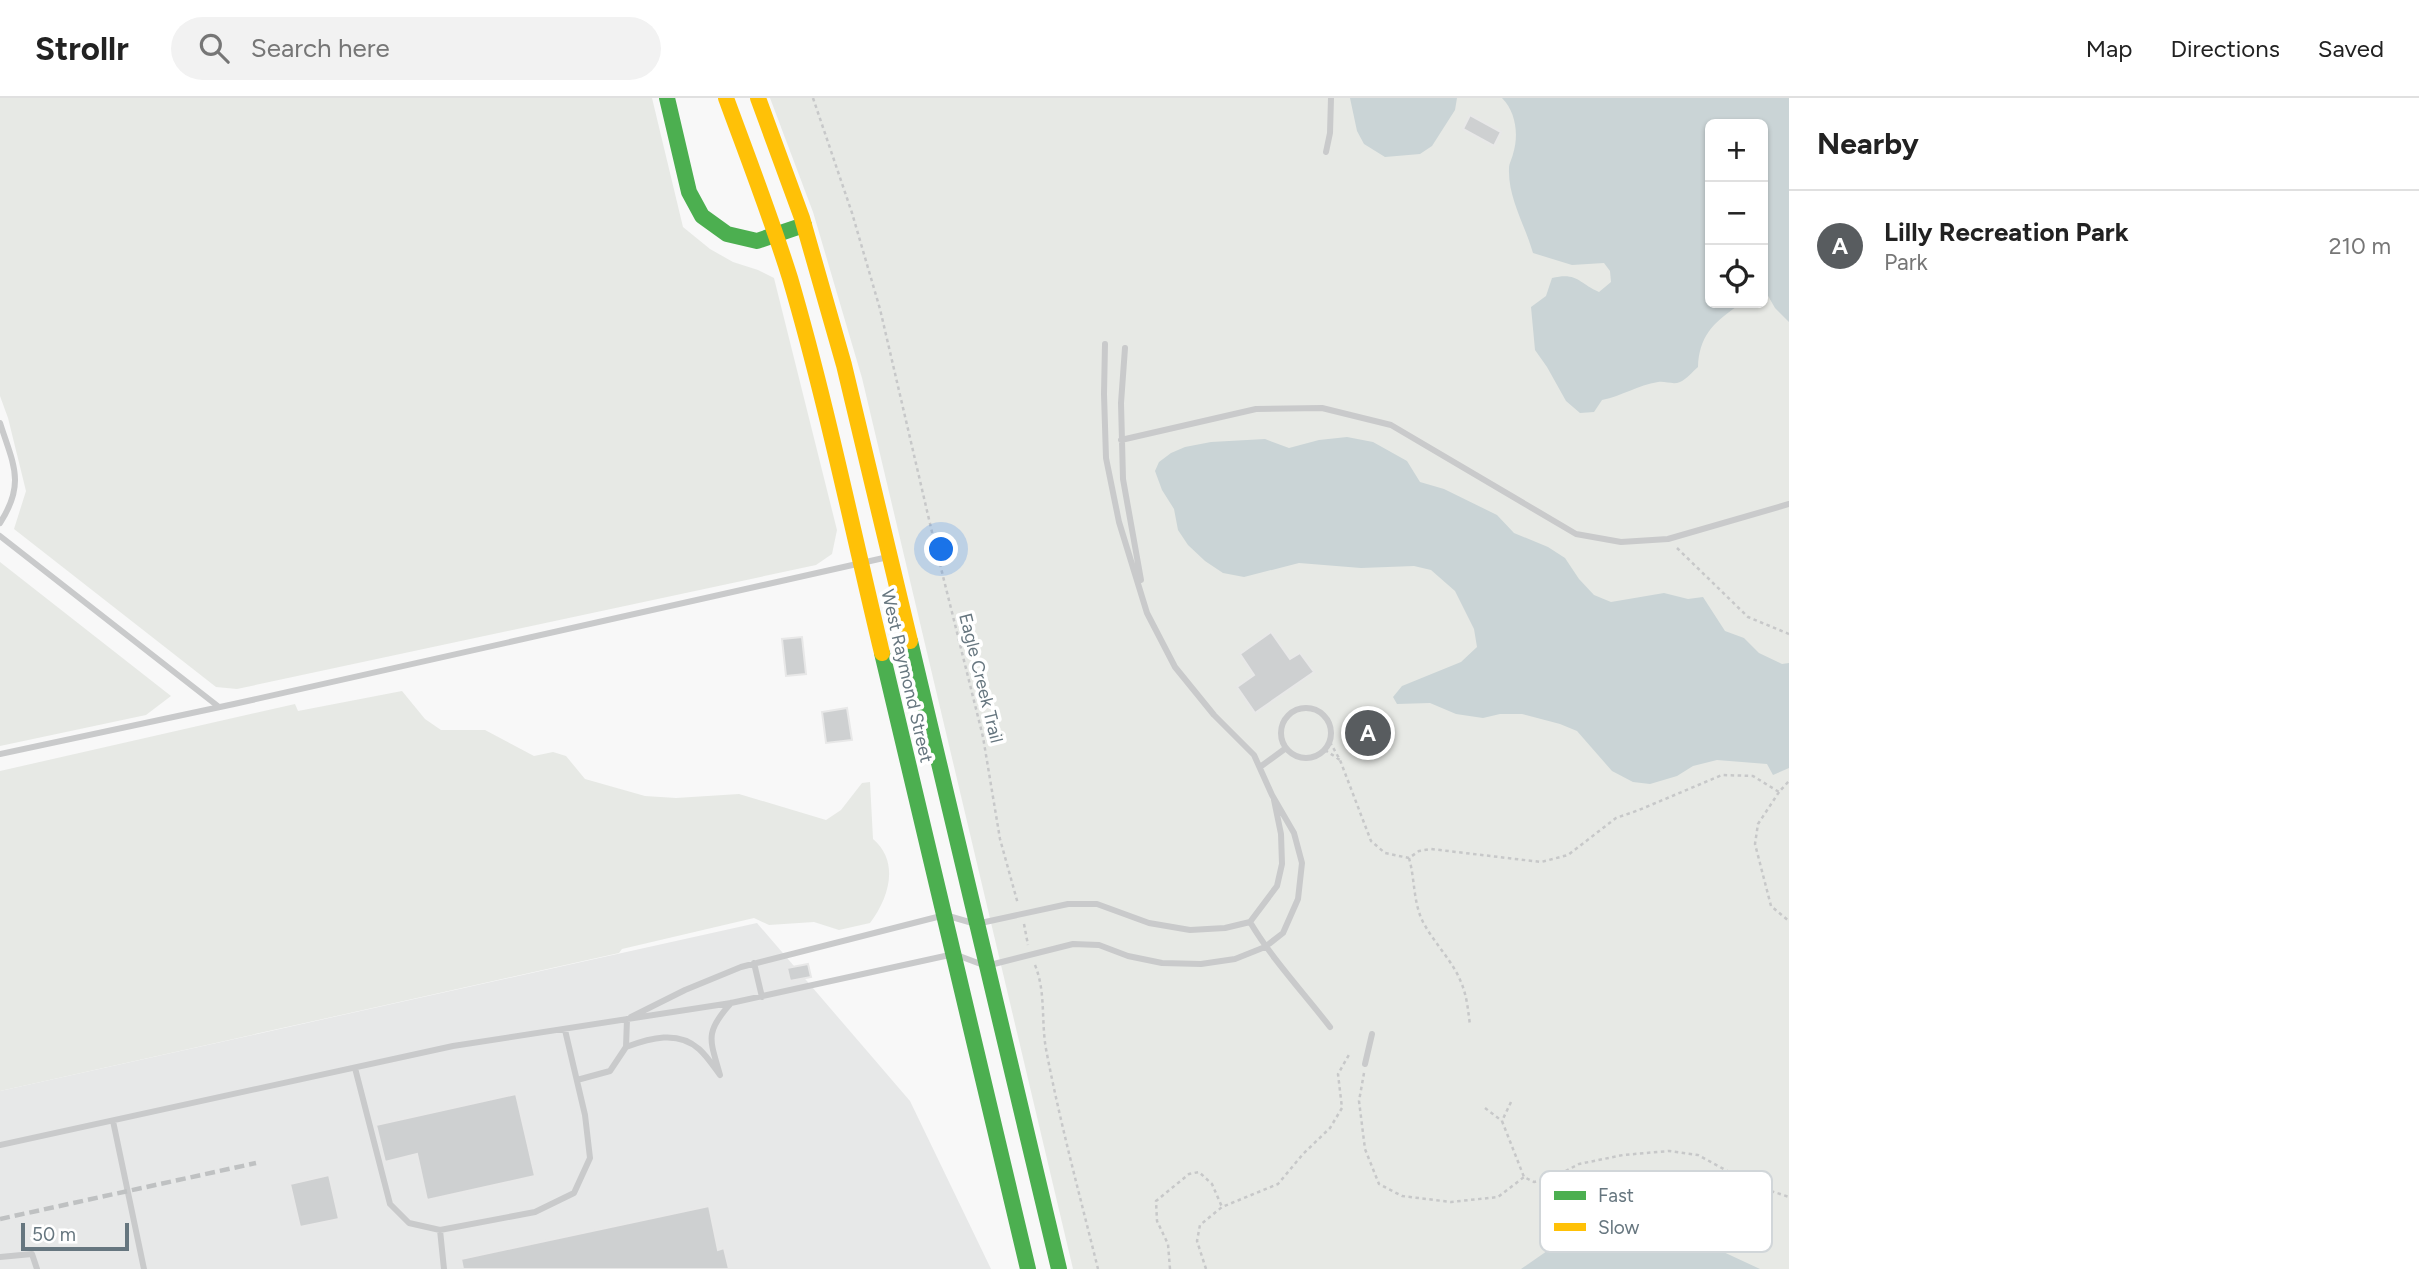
<!DOCTYPE html>
<html lang="en">
<head>
<meta charset="utf-8">
<style>
	:root { --surface:#fff; --page:#f2f2f2; --text:#222; --muted:#767676; --line:#e0e0e0; --accent:#585c5f }
	body { margin:0; font-family:Figtree,sans-serif; background:var(--page); color:var(--text) }
	.controls { position:absolute; right:21px; top:21px; display:grid; overflow:hidden; border-radius:10px; box-shadow:0 2px 5px #0004 }
	.controls button { width:63px; height:63px; display:grid; place-items:center; padding:0; border:0; border-bottom:2px solid var(--line); background:var(--surface); color:var(--text); font:35px sans-serif }
	.scale { position:absolute; left:21px; bottom:18px; width:108px; box-sizing:border-box; padding-left:7px; border:4px solid #66767f; border-top:0; font-size:19px; line-height:24px; white-space:nowrap; color:#66767f; -webkit-text-stroke:5px #fff; paint-order:stroke }
	.you { position:absolute; left:942px; top:452px; width:24px; height:24px; margin:-18px; border:5px solid #fff; border-radius:50%; background:#1a73e8; box-shadow:0 0 0 10px #1a73e833 }
	.badge { display:grid; place-items:center; width:46px; height:46px; border-radius:50%; background:var(--accent); color:#fff; font-size:23px; font-weight:700 }
	.pin { position:absolute; translate:-50% -50%; border:4px solid #fff; box-shadow:0 2px 7px #0006 }
	.list { margin:0; padding:0; list-style:none }
	h2 { display:flex; justify-content:space-between; align-items:center; height:91px; margin:0; padding:0 28px; font-size:30px }
	h2 small { font-size:23px; font-weight:400; color:var(--muted) }
	.list li { display:grid; grid-template-columns:46px 1fr auto; gap:21px; align-items:center; box-sizing:border-box; height:112px; padding:0 28px; border-top:2px solid var(--line) }
	.list b { display:block; font-size:26px; white-space:nowrap }
	.list p { margin:0; font-size:23px; white-space:nowrap; color:var(--muted) }
	.list em { font-size:23px; font-style:normal; color:var(--muted) }
	.icon { flex:none; width:38px; height:38px; fill:none; stroke:currentColor; stroke-width:2; stroke-linecap:round; stroke-linejoin:round }
	.map { position:relative; flex:none; width:1789px; height:1171px; overflow:hidden }
	header { display:flex; align-items:center; gap:42px; box-sizing:border-box; height:98px; padding:0 35px; background:var(--surface); border-bottom:2px solid var(--line) }
	header strong { font-size:33px }
	nav { display:flex; gap:38px; margin-inline-start:auto; font-size:24px }
	.search { width:490px; height:63px; background:var(--page); display:flex; align-items:center; gap:18px; box-sizing:border-box; padding:0 24px; border-radius:38px; color:var(--muted); font-size:26px }
	main { display:flex }
	aside { flex:1; background:var(--surface) }
	.map>svg:first-child { display:block }
</style>
</head>
<body>
<header>
<strong>Strollr</strong>
<div class="search"><svg class="icon" aria-label="search" viewBox="0 0 24 24"><circle cx="10" cy="10" r="6"/><path d="M15 15l6 6"/></svg>Search here</div>
<nav><a>Map</a><a>Directions</a><a>Saved</a></nav>
</header>
<main>
<div class="map">
<svg width="1789" height="1171" viewBox="0 0 1789 1171">
	<rect width="100%" height="100%" fill="#f8f8f8"/>
	<path fill="#e7e8e8" d="M 757,825 L 910,1003 L 991,1171 L 0,1171 L 0,993 Z"/>
	<path fill="#e7e9e5" fill-rule="evenodd" d="M 0,0 L 652,0 L 683,129 L 710,151 L 733,164 L 758,172 L 774,180 L 837,432 L 832,456 L 816,467 L 237,591 L 216,589 L 14,431 L 26,393 L 8,320 L 0,298 Z
		M 770,0 L 1789,0 L 1789,1171 L 1073,1171 L 862,280 L 813,114 ZM 1710,26 L 1763,26 L 1763,205 L 1710,205 Z
		M 0,464 L 171,598 L 146,617 L 0,648 Z
		M 402,593 L 425,621 L 441,632 L 485,632 L 534,658 L 553,654 L 566,658 L 585,681 L 645,698 L 676,700 L 739,696 L 826,722 L 841,712 L 862,685 L 870,684 L 873,741 C 900,764 889,800 870,825 L 839,832 L 814,824 L 769,827 L 754,820 L 622,851 L 619,855 L 0,993 L 0,673 L 295,606 L 298,613 Z"/>
	<path fill="#cad4d6" d="M 1350,0 L 1457,0 L 1455,12 L 1432,48 L 1420,56 L 1385,59 L 1364,46 L 1357,33 Z
		M 1502,0 L 1789,0 L 1789,224 L 1775,210 L 1767,196 L 1763,193 L 1763,26 L 1710,26 L 1710,205 L 1737,205 L 1736,209 C 1713,225 1699,239 1698,269 C 1692,274 1687,281 1680,284 C 1673,287 1666,283 1658,284 C 1638,287 1622,298 1602,302 L 1594,314 L 1580,315 L 1566,303 L 1547,269 L 1535,252 L 1531,209 L 1546,198 L 1552,180 C 1578,174 1578,185 1599,194 L 1611,184 L 1610,173 L 1604,165 L 1572,167 L 1533,155 C 1525,127 1508,100 1509,71 C 1509,65 1512,61 1513,56 C 1519,37 1516,14 1502,0 Z
		M 1347,339 L 1373,344 L 1407,363 L 1420,384 L 1444,391 L 1497,417 L 1514,435 L 1548,449 L 1565,460 L 1579,481 L 1594,497 L 1611,504 L 1664,495 L 1688,501 L 1703,499 L 1725,533 L 1744,540 L 1759,555 L 1782,566 L 1789,565 L 1789,670 L 1773,677 L 1767,666 L 1717,662 L 1693,668 L 1677,678 L 1650,686 L 1633,684 L 1612,673 L 1577,633 L 1560,626 L 1522,616 L 1500,616 L 1483,620 L 1456,616 L 1430,605 L 1397,606 L 1393,599 L 1402,588 L 1461,564 L 1477,549 L 1474,531 L 1455,493 L 1431,472 L 1414,468 L 1361,470 L 1299,465 L 1244,479 L 1223,475 L 1205,463 L 1188,447 L 1178,432 L 1174,411 L 1162,392 L 1155,373 L 1159,364 L 1171,355 L 1185,349 L 1211,344 L 1265,341 L 1289,350 L 1319,342 Z
		M 1620,1123 L 1656,1126 L 1717,1151 L 1760,1171 L 1521,1171 L 1547,1153 Z"/>
	<path fill="#ced0d1" stroke="#e8e8e8" stroke-width="2" d="M 1470,17 L 1501,34 L 1494,48 L 1463,31 Z
		M 1271,534 L 1290,561 L 1300,555 L 1314,574 L 1255,615 L 1237,589 L 1254,577 L 1240,556 Z
		M 802,539 L 806,576 L 786,578 L 782,541 Z
		M 847,610 L 852,642 L 826,645 L 822,614 Z
		M 808,866 L 811,879 L 790,883 L 787,870 Z
		M 516,996 L 535,1078 L 427,1102 L 417,1056 L 385,1064 L 376,1027 Z
		M 329,1077 L 339,1121 L 300,1129 L 290,1086 Z
		M 709,1108 L 718,1152 L 724,1150 L 729,1171 L 463,1171 L 461,1161 Z"/>
	<g fill="none" stroke-linecap="round" stroke-linejoin="round">
		<path stroke="#c7c8c9" stroke-width="2.5" stroke-dasharray="3.5 3.5" stroke-linecap="butt" d="M 813,0 L 852,115 L 880,211 L 931,430 L 983,639 L 1000,741 L 1018,806
			M 1677,450 L 1748,519 L 1789,536
			M 1330,644 L 1340,662 L 1371,743 L 1385,755 L 1409,760 L 1419,753 L 1431,751 L 1541,764 L 1568,757 L 1616,720 L 1639,712 L 1722,677 L 1753,678 L 1779,694 L 1789,683
			M 1325,652 L 1340,662
			M 1779,694 L 1758,726 L 1755,746 L 1771,808 L 1789,823
			M 1409,760 C 1415,781 1413,804 1423,824 C 1434,845 1452,862 1461,884 C 1467,898 1468,912 1470,927
			M 1024,826 L 1028,847
			M 1035,867 C 1046,894 1041,923 1046,951 C 1060,1025 1080,1098 1098,1171
			M 1364,975 L 1359,1003 L 1365,1051 L 1379,1086 L 1402,1098 L 1451,1104 L 1498,1099 L 1524,1079
			M 1511,1004 L 1502,1023 L 1524,1079 L 1534,1084 L 1556,1078 L 1579,1066 L 1623,1057 L 1669,1053 L 1698,1057 L 1753,1087 L 1789,1099
			M 1485,1010 L 1502,1023
			M 1170,1171 L 1168,1146 L 1157,1123 L 1156,1103 L 1189,1076 L 1199,1074 L 1212,1086 L 1222,1109
			M 1206,1171 L 1197,1143 L 1200,1127 L 1222,1109 L 1278,1086 L 1303,1056 L 1330,1030 L 1342,1010 L 1338,976 L 1350,955"/>
		<path stroke="#c9cacb" stroke-width="6" d="M 1326,54 L 1330,35 L 1331,0
			M 1125,250 L 1121,305 L 1123,381 L 1141,482
			M 0,325 C 13,366 26,385 0,425
			M 1121,342 L 1256,311 L 1322,310 L 1391,327 L 1576,436 L 1621,444 L 1668,441 L 1789,406
			M 0,438 L 219,609
			M1281 635a25 25 0 1 1 50 0a25 25 0 1 1-50 0Z
			M 0,656 L 234,606 L 888,459
			M 1260,669 L 1286,650
			M 1250,824 C 1272,861 1303,894 1330,929
			M 754,865 L 762,899
			M 631,919 L 685,892 L 741,869 L 945,817 L 976,826 L 1068,806 L 1097,806 L 1149,825 L 1190,832 L 1225,830 L 1250,824 L 1277,788 L 1282,766 L 1281,736 L 1274,702
			M 626,949 C 650,940 678,932 699,951 C 707,958 714,969 720,977 C 710,941 704,935 731,905
			M 1365,966 L 1372,936
			M 355,970 L 390,1106 L 409,1125 L 440,1132 L 535,1114 L 574,1095 L 590,1060 L 585,1017 L 565,932
			M 577,982 L 610,973 L 626,949 L 627,921
			M 113,1023 L 144,1171
			M 0,1047 L 453,948 L 731,905 L 954,856 L 986,868 L 1073,846 L 1099,847 L 1128,858 L 1162,865 L 1201,866 L 1235,861 L 1265,849 L 1283,835 L 1298,801 L 1302,765 L 1294,735 L 1272,697 L 1254,657 L 1214,617 L 1175,569 L 1147,515 L 1119,424 L 1106,360 L 1104,296 L 1105,246
			M 440,1132 L 444,1171
			M 0,1159 L 32,1156 L 37,1171"/>
		<path stroke="#4caf50" stroke-width="16" d="M 667,0 L 689,94 L 702,118 L 727,136 L 757,143 L 804,127
			M 910,543 L 1059,1171
			M 882,555 L 1028,1171"/>
		<path stroke="#ffc107" stroke-width="16" d="M 726,0 C 748,60 771,119 790,180 C 826,303 852,430 882,555
			M 758,0 L 802,120 L 844,267 L 910,543"/>
		<path stroke="#bfc1c2" stroke-width="4.5" stroke-dasharray="10 5" stroke-linecap="butt" d="M 0,1121 L 256,1065"/>
	</g>
	<g text-anchor="middle" dominant-baseline="central" stroke-width="7" stroke-linejoin="round" paint-order="stroke">
		<g font-size="18" fill="#66767f" stroke="#fff">
			<text transform="translate(907 578) rotate(77)">West Raymond Street</text>
			<text transform="translate(981 580) rotate(76)">Eagle Creek Trail</text>
		</g>
	</g>
	<rect x="1540" y="1073" width="232" height="81" rx="10" fill="#fff" stroke="#d1d6d9" stroke-width="2"/>
	<rect x="1554" y="1093" width="32" height="9" fill="#4caf50"/>
	<rect x="1554" y="1125" width="32" height="8" fill="#ffc107"/>
	<g font-size="19" fill="#66767f">
		<text x="1598" y="1104">Fast</text>
		<text x="1598" y="1136">Slow</text>
	</g>
</svg>
<div class="controls">
<button>+</button>
<button>−</button>
<button><svg class="icon" aria-label="locate" viewBox="0 0 24 24"><circle cx="12" cy="12" r="6"/><path d="M12 2v4M12 18v4M2 12h4M18 12h4"/></svg></button>
</div>
<div class="scale">50 m</div>
<div class="you"></div>
<div class="pin badge" style="left:1368px;top:635px">A</div>
</div>
<aside>
<h2>Nearby<small></small></h2>
<ul class="list">
<li><span class="badge">A</span><div><b>Lilly Recreation Park</b><p>Park</p></div><em>210 m</em></li>
</ul>
</aside>
</main>
</body>
</html>
